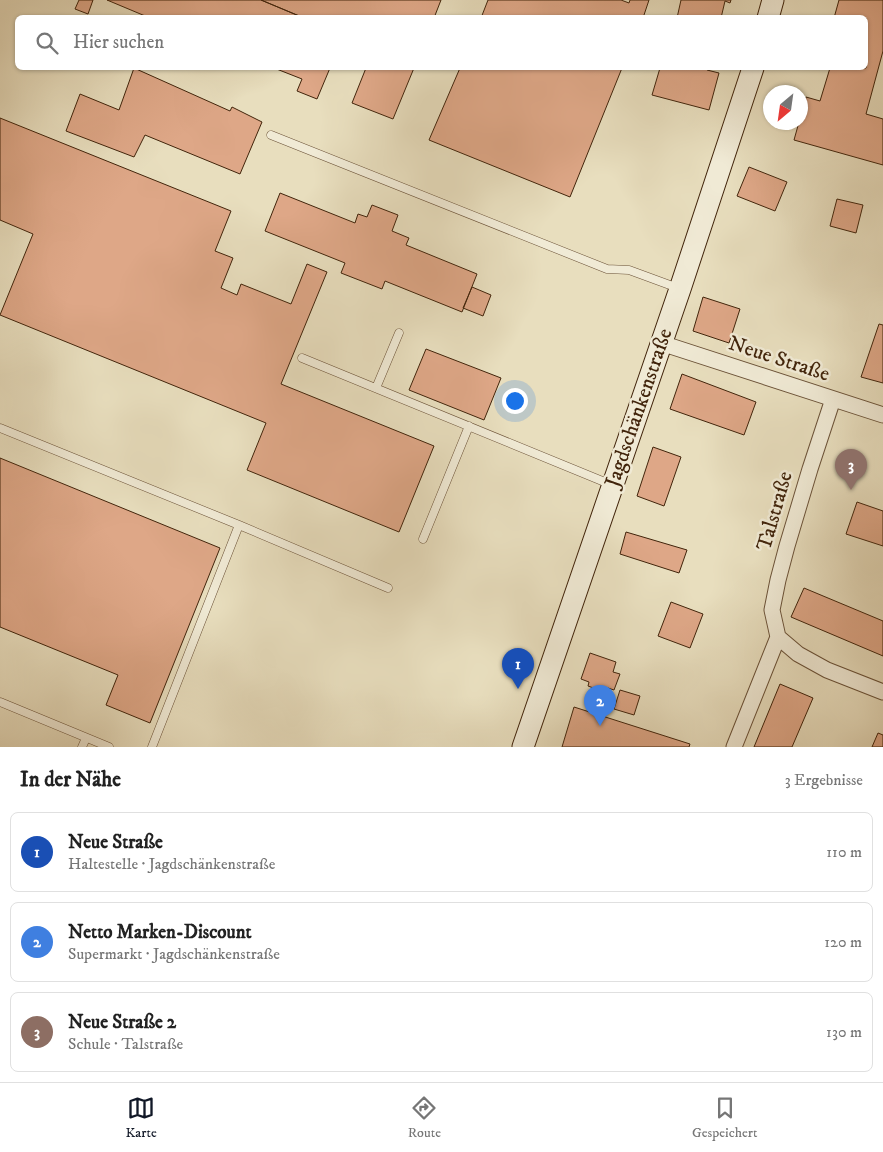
<!DOCTYPE html>
<html lang="de">
<head>
<meta charset="utf-8">
<style>
	:root { --surface:#fff; --page:#f6f6f6; --text:#222; --muted:#767676; --line:#e0e0e0; --accent:#111827 }
	body { margin:0; font-family:"IM FELL DW Pica",serif; background:var(--page); color:var(--text) }
	.compass { position:absolute; left:763px; top:85px; width:45px; height:45px; border-radius:50%; background:var(--surface); box-shadow:0 1px 4px #0004; rotate:209deg }
	.you { position:absolute; left:514px; top:400px; width:18px; height:18px; margin:-12px; border:4px solid #fff; border-radius:50%; background:#1a73e8; box-shadow:0 0 0 8px #1a73e833 }
	.badge { display:grid; place-items:center; width:32px; height:32px; border-radius:50%; background:var(--accent); color:#fff; font-size:16px; font-weight:700 }
	.pin { position:absolute; translate:-50% -41px; filter:drop-shadow(0 1px 2px #0008) }
	.pin::after { content:''; position:absolute; top:26px; width:18px; height:15px; background:inherit; clip-path:polygon(0 0,100% 0,50% 100%) }
	.list { margin:0; padding:0; list-style:none }
	h2 { display:flex; justify-content:space-between; align-items:center; height:65px; margin:0; padding:0 20px; font-size:21px }
	h2 small { font-size:16px; font-weight:400; color:var(--muted) }
	.list li { display:grid; grid-template-columns:32px 1fr auto; gap:15px; align-items:center; box-sizing:border-box; height:80px; margin:0 10px 10px; padding:0 10px; border:1px solid var(--line); border-radius:8px }
	.list b { display:block; font-size:19px; white-space:nowrap }
	.list p { margin:0; font-size:16px; white-space:nowrap; color:var(--muted) }
	.list em { font-size:16px; font-style:normal; color:var(--muted) }
	.icon { flex:none; width:28px; height:28px; fill:none; stroke:currentColor; stroke-width:2; stroke-linecap:round; stroke-linejoin:round }
	.map { position:relative; flex:none; width:883px; height:747px; overflow:hidden }
	.search { position:absolute; background:var(--surface); box-shadow:0 1px 4px #0004; left:15px; right:15px; top:15px; height:55px; display:flex; align-items:center; gap:12px; box-sizing:border-box; padding:0 18px; border-radius:8px; color:var(--muted); font-size:19px }
	.sheet { height:335px; background:var(--surface) }
	nav { display:flex; justify-content:space-around; align-items:center; box-sizing:border-box; height:70px; border-top:1px solid var(--line); background:var(--surface); font-size:14px; color:var(--muted) }
	nav a { display:grid; justify-items:center; gap:2px }
	nav .on { color:var(--accent) }
	.map>svg:first-child { display:block }
</style>
</head>
<body>
<div class="map">
<svg width="883" height="747" viewBox="0 0 883 747">
	<rect width="100%" height="100%" fill="#e8debe"/>
	<filter id="stains"><feTurbulence type="fractalNoise" baseFrequency=".004" numOctaves="4"/><feColorMatrix values="0 0 0 0 .2 0 0 0 0 .09 0 0 0 0 .02 0 0 0 .5 -.17"/></filter>
	<radialGradient id="worn" r=".72"><stop offset=".6" stop-color="#630" stop-opacity="0"/><stop offset="1" stop-color="#630" stop-opacity=".3"/></radialGradient>
	<path fill="#dea787" stroke="#41240b" d="M 79,0 L 93,0 L 88,14 L 75,9 Z
		M 107,0 L 261,0 L 304,18 L 150,18 Z
		M 261,0 L 441,0 L 434,18 L 304,18 Z
		M 488,0 L 621,0 L 629,3 L 630,0 L 649,0 L 643,18 L 481,18 Z
		M 681,0 L 731,0 L 730,3 L 725,1 L 721,18 L 677,18 Z
		M 839,0 L 883,0 L 883,51 L 866,114 L 883,119 L 883,165 L 794,140 L 806,97 L 820,101 L 830,68 L 866,68 L 866,18 L 834,18 Z
		M 134,68 L 230,111 L 232,107 L 262,122 L 240,174 L 145,135 L 134,157 L 66,131 L 80,94 L 119,110 Z
		M 274,68 L 330,68 L 317,99 L 297,91 L 302,79 Z
		M 366,68 L 414,68 L 393,119 L 352,103 Z
		M 460,68 L 622,68 L 570,197 L 429,140 Z
		M 660,68 L 707,68 L 707,70 L 719,73 L 709,110 L 652,95 Z
		M 0,118 L 231,211 L 215,251 L 233,258 L 221,288 L 237,295 L 241,284 L 291,304 L 307,264 L 327,272 L 281,384 L 434,446 L 399,532 L 247,470 L 266,423 L 0,315 L 33,234 L 0,220 Z
		M 749,167 L 787,182 L 775,211 L 737,196 Z
		M 280,193 L 355,223 L 358,214 L 367,217 L 372,205 L 398,215 L 392,231 L 409,238 L 406,245 L 477,274 L 462,312 L 385,281 L 382,289 L 341,273 L 345,263 L 265,231 Z
		M 837,199 L 863,205 L 856,233 L 830,226 Z
		M 472,287 L 491,295 L 483,316 L 463,308 Z
		M 703,297 L 740,309 L 729,343 L 693,331 Z
		M 879,324 L 883,325 L 883,383 L 861,377 Z
		M 426,349 L 501,378 L 484,420 L 409,390 Z
		M 682,374 L 756,402 L 744,435 L 670,409 Z
		M 653,447 L 681,457 L 664,506 L 637,496 Z
		M 0,458 L 220,548 L 150,723 L 106,705 L 118,675 L 0,627 Z
		M 857,502 L 883,511 L 883,546 L 846,534 Z
		M 626,532 L 687,550 L 679,573 L 620,554 Z
		M 804,588 L 883,621 L 883,656 L 791,617 Z
		M 671,602 L 703,614 L 690,648 L 658,636 Z
		M 590,653 L 616,662 L 613,672 L 620,674 L 614,690 L 608,688 L 607,693 L 588,686 L 589,682 L 581,679 Z
		M 780,684 L 813,698 L 792,747 L 754,747 Z
		M 620,690 L 640,696 L 634,715 L 614,709 Z
		M 574,707 L 690,744 L 689,747 L 562,747 Z
		M 878,733 L 883,735 L 883,747 L 872,747 Z"/>
	<g fill="none" stroke-linecap="round" stroke-linejoin="round">
		<g stroke="#6b5238" stroke-width="9">
			<path id="lane" d="M 271,135 L 607,269 L 629,270 L 678,288
				M 302,358 L 612,485
				M 376,388 L 399,333
				M 0,428 L 239,525 L 152,747
				M 239,525 L 388,588
				M 423,539 L 469,426
				M 0,702 L 109,747
				M 82,747 L 86,738"/>
		</g>
		<g stroke="#6b5238" stroke-width="17">
			<path id="street" d="M 661,343 L 883,415
				M 833,399 L 810,469 L 787,546 L 778,580 L 772,610 L 778,637 L 798,654 L 827,670 L 883,692
				M 734,747 L 778,637"/>
		</g>
		<g stroke="#41240b" stroke-width="23">
			<path id="secondary" d="M 768,18 L 773,0
				M 523,747 L 680,289 L 753,68"/>
		</g>
		<use href="#lane" stroke="#f0ead5" stroke-width="8"/>
		<use href="#street" stroke="#f0ead5" stroke-width="15"/>
		<use href="#secondary" stroke="#f0ead5" stroke-width="21"/>
	</g>
	<g text-anchor="middle" dominant-baseline="central" stroke-width="5" stroke-linejoin="round" paint-order="stroke">
		<g font-size="21" fill="#41240b" stroke="#f0ead5">
			<text transform="translate(779 359) rotate(18)">Neue Straße</text>
			<text transform="translate(639 408) rotate(-71)">Jagdschänkenstraße</text>
			<text transform="translate(775 511) rotate(-74)">Talstraße</text>
		</g>
	</g>
	<rect width="100%" height="100%" filter="url(#stains)"/>
	<rect width="100%" height="100%" fill="url(#worn)"/>
</svg>
<svg class="compass" viewBox="-18 -18 36 36"><path d="M0-13l5 13h-10z" fill="#e53935"/><path d="M0 13l5-13h-10z" fill="#767676"/></svg>
<div class="you"></div>
<div class="pin badge" style="left:518px;top:689px;background:#1a4fb4">1</div>
<div class="pin badge" style="left:600px;top:726px;background:#3f7fe0">2</div>
<div class="pin badge" style="left:851px;top:490px;background:#8d6e63">3</div>
<div class="search"><svg class="icon" aria-label="search" viewBox="0 0 24 24"><circle cx="10" cy="10" r="6"/><path d="M15 15l6 6"/></svg>Hier suchen</div>
</div>
<section class="sheet">
<h2>In der Nähe<small>3 Ergebnisse</small></h2>
<ul class="list">
<li><span class="badge" style="background:#1a4fb4">1</span><div><b>Neue Straße</b><p>Haltestelle · Jagdschänkenstraße</p></div><em>110 m</em></li>
<li><span class="badge" style="background:#3f7fe0">2</span><div><b>Netto Marken-Discount</b><p>Supermarkt · Jagdschänkenstraße</p></div><em>120 m</em></li>
<li><span class="badge" style="background:#8d6e63">3</span><div><b>Neue Straße 2</b><p>Schule · Talstraße</p></div><em>130 m</em></li>
</ul>
</section>
<nav>
<a class="on"><svg class="icon" aria-label="map" viewBox="0 0 24 24"><path d="M3 6l6-2 6 2 6-2v14l-6 2-6-2-6 2zM9 4v14M15 6v14"/></svg>Karte</a>
<a><svg class="icon" aria-label="directions" viewBox="0 0 24 24"><path d="M12 3l9 9-9 9-9-9zM9 14v-3h6M13 9l2 2-2 2"/></svg>Route</a>
<a><svg class="icon" aria-label="saved" viewBox="0 0 24 24"><path d="M7 4h10v16l-5-4-5 4z"/></svg>Gespeichert</a>
</nav>
</body>
</html>
